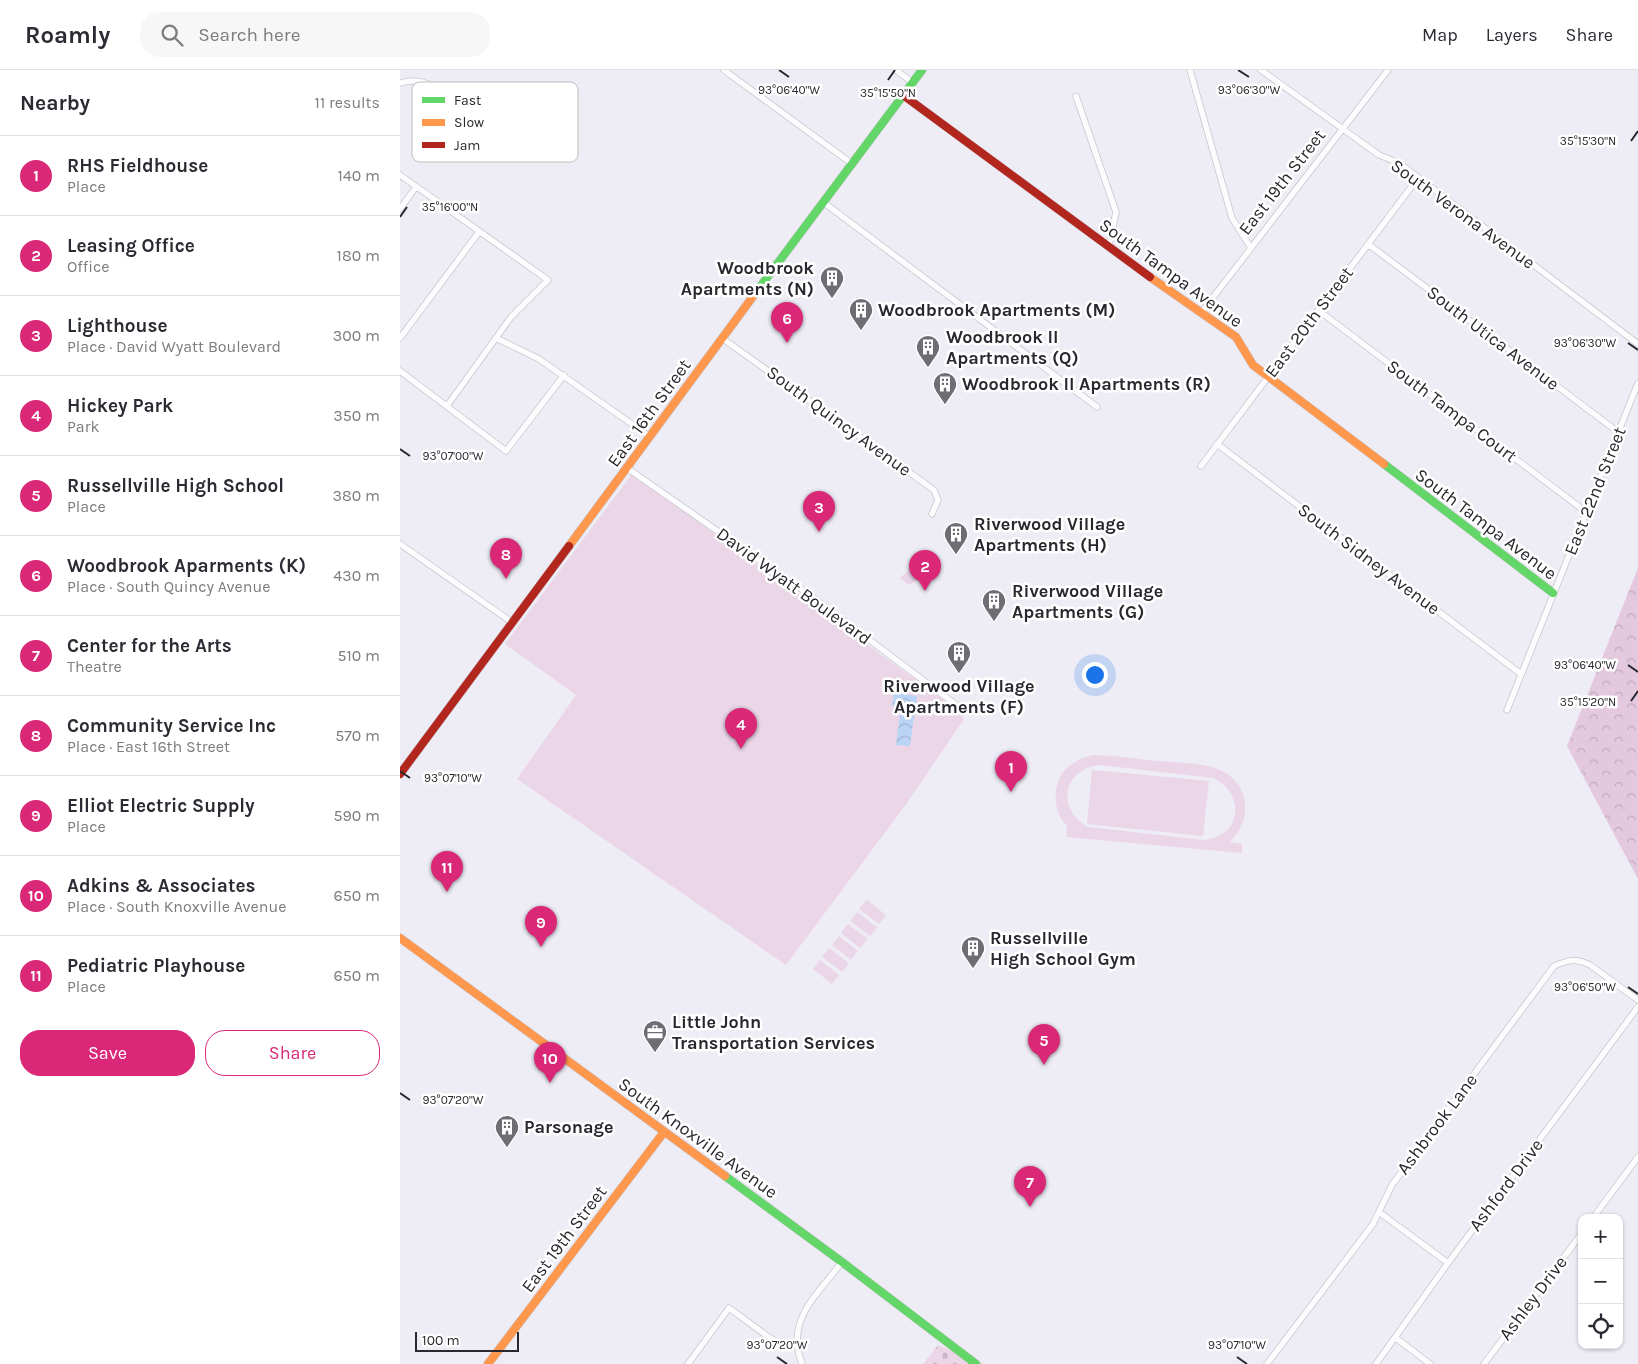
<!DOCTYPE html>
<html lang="en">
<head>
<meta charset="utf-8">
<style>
	:root { --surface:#fff; --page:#f7f7f7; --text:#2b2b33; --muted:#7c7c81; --line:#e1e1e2; --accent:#db2777 }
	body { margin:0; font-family:Karla,sans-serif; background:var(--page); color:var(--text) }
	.controls { position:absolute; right:15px; bottom:15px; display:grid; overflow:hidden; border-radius:10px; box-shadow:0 1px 4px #0004 }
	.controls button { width:45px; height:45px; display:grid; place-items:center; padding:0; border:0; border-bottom:1px solid var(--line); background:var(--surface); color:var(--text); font:25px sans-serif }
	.scale { position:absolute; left:15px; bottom:12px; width:104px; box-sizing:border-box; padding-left:5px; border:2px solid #29282e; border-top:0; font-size:14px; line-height:18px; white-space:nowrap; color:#29282e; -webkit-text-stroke:4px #fff; paint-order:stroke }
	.you { position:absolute; left:694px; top:604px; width:18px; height:18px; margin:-12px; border:4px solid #fff; border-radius:50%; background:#1a73e8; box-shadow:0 0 0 8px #1a73e833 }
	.badge { display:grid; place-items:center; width:32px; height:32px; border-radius:50%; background:var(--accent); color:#fff; font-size:16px; font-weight:700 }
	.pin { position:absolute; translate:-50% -41px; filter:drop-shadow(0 1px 2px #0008) }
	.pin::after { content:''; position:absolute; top:26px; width:18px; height:15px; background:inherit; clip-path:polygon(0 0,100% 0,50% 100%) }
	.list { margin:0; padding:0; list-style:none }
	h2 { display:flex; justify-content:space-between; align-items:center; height:65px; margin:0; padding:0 20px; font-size:21px }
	h2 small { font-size:16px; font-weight:400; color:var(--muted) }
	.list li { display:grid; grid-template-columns:32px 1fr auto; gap:15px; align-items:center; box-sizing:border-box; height:80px; padding:0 20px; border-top:1px solid var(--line) }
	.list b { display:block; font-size:19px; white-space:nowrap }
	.list p { margin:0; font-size:16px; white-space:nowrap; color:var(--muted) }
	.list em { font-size:16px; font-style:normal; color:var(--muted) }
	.actions { display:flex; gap:10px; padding:15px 20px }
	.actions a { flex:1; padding:11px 0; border:1px solid var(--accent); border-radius:20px; text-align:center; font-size:18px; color:var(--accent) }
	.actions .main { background:var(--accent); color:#fff }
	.icon { flex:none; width:28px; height:28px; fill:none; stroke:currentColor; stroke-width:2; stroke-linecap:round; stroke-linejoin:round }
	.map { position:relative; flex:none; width:1238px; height:1294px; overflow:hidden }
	header { display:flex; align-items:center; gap:30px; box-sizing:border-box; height:70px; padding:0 25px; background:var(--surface); border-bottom:1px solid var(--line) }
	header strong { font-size:24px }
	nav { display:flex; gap:28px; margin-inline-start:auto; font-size:18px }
	.search { width:350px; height:45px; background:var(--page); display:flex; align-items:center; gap:12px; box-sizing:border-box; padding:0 18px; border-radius:20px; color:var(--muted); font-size:19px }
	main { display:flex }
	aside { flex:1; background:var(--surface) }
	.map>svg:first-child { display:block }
</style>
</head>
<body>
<header>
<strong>Roamly</strong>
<div class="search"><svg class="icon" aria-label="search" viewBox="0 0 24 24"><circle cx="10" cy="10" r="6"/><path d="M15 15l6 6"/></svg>Search here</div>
<nav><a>Map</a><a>Layers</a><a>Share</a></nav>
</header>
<main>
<aside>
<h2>Nearby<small>11 results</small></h2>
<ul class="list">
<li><span class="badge">1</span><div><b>RHS Fieldhouse</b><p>Place</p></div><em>140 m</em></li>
<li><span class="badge">2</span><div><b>Leasing Office</b><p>Office</p></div><em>180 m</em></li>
<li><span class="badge">3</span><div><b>Lighthouse</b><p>Place · David Wyatt Boulevard</p></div><em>300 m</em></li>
<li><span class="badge">4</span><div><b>Hickey Park</b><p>Park</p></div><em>350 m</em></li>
<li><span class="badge">5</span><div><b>Russellville High School</b><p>Place</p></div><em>380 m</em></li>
<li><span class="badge">6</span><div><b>Woodbrook Aparments (K)</b><p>Place · South Quincy Avenue</p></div><em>430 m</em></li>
<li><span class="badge">7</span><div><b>Center for the Arts</b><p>Theatre</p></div><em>510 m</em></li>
<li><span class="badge">8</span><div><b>Community Service Inc</b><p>Place · East 16th Street</p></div><em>570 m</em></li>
<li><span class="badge">9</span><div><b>Elliot Electric Supply</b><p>Place</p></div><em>590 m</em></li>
<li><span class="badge">10</span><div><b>Adkins &amp; Associates</b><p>Place · South Knoxville Avenue</p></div><em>650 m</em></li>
<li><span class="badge">11</span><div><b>Pediatric Playhouse</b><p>Place</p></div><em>650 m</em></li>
</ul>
<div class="actions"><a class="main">Save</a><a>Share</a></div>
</aside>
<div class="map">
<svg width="1238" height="1294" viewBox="0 0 1238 1294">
	<defs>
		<pattern id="forest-crowns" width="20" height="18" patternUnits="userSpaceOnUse" patternTransform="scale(1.25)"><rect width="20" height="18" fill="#e3c8de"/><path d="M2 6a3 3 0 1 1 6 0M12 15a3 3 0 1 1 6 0" fill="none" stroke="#c3acbf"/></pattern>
		<pattern id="cemetery-stones" width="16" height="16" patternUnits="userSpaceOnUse" patternTransform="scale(1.25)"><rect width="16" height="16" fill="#ebd6e8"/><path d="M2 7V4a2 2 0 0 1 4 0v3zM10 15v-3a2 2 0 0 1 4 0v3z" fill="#cab8c7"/></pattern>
		<pattern id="water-waves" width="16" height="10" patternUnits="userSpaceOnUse" patternTransform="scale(1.25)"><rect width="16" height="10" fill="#b9d4f4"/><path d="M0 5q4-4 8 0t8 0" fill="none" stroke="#9fb6d2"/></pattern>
	</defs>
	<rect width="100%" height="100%" fill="#eeecf5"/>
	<path fill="#ebd6e8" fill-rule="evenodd" d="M 232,404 L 555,638 L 564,649 L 507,733 L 386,895 L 117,709 L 176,625 L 105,574 Z
		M 521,489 L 527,503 L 509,515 L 500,508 Z
		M 692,685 C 714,685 736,689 758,691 C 779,693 803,692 822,701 C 835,707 844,720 845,734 C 846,750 840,761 830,772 L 842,774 L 842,783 L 666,767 L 667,756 C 653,743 652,716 664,701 C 672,692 682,688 692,685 ZM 700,695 L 813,708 C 846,723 842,767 804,770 L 688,757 C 656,739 662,699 700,695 Z
		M 692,700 L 809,711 L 803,766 L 687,754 Z
		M 467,830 L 486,845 L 479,854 L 459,839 Z
		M 457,842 L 477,857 L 470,866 L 450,851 Z
		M 448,854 L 468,869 L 460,878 L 441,863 Z
		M 439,866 L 458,881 L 451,890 L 432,875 Z
		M 429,878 L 449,893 L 442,902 L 422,887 Z
		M 420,890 L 439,905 L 432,914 L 413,899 Z"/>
	<path fill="url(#forest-crowns)" d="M 1238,498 L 1238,809 L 1167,676 Z"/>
	<path fill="url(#cemetery-stones)" d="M 538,1275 L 584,1294 L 523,1294 Z"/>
	<path fill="url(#water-waves)" d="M 494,623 L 517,626 L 510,676 L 496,675 L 501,637 L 492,636 Z"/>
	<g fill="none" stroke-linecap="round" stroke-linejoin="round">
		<g stroke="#c6c5cc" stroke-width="7">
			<path id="street" d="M 324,0 L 451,93
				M 496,0 L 513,13
				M 790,0 L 832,148 L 851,178
				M 861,0 L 979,85 L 999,93 L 1238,274
				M 0,13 C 12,10 21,10 32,16 L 124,84
				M 676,26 L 716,142 L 709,176
				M 0,105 L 148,210 L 111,247 L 47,336
				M 423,132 L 697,337
				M 0,139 L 16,117
				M 968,174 L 1218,362
				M 918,240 L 1186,442
				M 801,243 L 988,0
				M 0,268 L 79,162
				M 96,268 L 139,289 L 249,366
				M 322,268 L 534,420 L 538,430 L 532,444
				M 0,301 L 106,381 L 164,305
				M 817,374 L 1121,604
				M 801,396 L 1018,108
				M 227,398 L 411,526 L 559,637
				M 0,474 L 113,553
				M 1107,640 L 1238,313
				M 979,1142 L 1048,1193
				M 1193,1148 L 1238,1087
				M 996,1268 L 1030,1294
				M 288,1294 L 329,1238 L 370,1268 L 381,1274 L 396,1274
				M 402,1294 C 385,1250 417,1225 442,1192
				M 867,1294 L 973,1154 L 992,1115 L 1154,896 C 1168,890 1176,888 1190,895 L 1238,930
				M 976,1294 L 1048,1193 L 1238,937
				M 1084,1294 L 1182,1163"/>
		</g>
		<g stroke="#c6c5cc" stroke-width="9">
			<path id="fast" d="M 357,221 L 522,0
				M 984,394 L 1153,523
				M 325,1106 L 442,1192 L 576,1294"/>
		</g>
		<g stroke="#c6c5cc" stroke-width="9">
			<path id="slow" d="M 750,207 L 836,267 L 853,295 L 984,394
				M 169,476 L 357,221
				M 0,868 L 325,1106
				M 88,1294 L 264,1062"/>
		</g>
		<g stroke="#c6c5cc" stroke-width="9">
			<path id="jam" d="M 503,25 L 750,207
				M 0,704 L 169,476"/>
		</g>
		<use href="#street" stroke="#fcfcfe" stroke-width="5.5"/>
		<use href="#fast" stroke="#63d668" stroke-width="8"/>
		<use href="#slow" stroke="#ff974d" stroke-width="8"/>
		<use href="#jam" stroke="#b3261e" stroke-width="8"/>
	</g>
	<path fill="none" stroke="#29282e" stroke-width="2" d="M 379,0 L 389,7M 838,0 L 849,7M 488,10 L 495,0M 1231,71 L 1238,61M 0,147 L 7,137M 1228,273 L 1238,280M 0,379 L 10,386M 1228,595 L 1238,602M 1231,631 L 1238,621M 0,701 L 10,708M 1228,917 L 1238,924M 0,1023 L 10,1030M 377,1287 L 387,1294M 837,1287 L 847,1294"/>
	<defs>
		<g id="building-pin" transform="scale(1.25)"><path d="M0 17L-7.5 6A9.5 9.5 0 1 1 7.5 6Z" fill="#6e6d74" stroke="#fff"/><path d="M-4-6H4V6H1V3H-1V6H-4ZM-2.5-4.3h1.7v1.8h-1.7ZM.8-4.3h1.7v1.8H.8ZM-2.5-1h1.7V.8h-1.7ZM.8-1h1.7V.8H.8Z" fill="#fff"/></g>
		<g id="office-pin" transform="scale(1.25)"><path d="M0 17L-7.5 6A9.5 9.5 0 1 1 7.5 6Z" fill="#6e6d74" stroke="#fff"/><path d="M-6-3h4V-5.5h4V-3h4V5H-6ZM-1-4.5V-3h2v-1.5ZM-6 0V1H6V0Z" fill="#fff"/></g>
	</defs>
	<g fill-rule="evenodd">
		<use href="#building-pin" x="432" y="208"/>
		<use href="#building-pin" x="461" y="240"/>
		<use href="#building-pin" x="528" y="277"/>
		<use href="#building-pin" x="545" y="314"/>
		<use href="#building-pin" x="556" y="464"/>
		<use href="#building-pin" x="594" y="531"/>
		<use href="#building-pin" x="559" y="583"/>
		<use href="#building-pin" x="573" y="878"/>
		<use href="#office-pin" x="255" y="962"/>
		<use href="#building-pin" x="107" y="1057"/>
	</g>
	<g text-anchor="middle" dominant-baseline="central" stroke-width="5" stroke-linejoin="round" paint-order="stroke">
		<g font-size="18" fill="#29282e" stroke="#fff">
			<text transform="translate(882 112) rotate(-52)">East 19th Street</text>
			<text transform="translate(1063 144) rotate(36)">South Verona Avenue</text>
			<text transform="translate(771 203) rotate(36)">South Tampa Avenue</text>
			<text transform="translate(909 252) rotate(-53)">East 20th Street</text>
			<text transform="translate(1093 268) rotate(37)">South Utica Avenue</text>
			<text transform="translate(1052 341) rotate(37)">South Tampa Court</text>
			<text transform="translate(249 343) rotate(-54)">East 16th Street</text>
			<text transform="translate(439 351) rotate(36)">South Quincy Avenue</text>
			<text transform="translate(1195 421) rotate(-68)">East 22nd Street</text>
			<text transform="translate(1086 454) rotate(37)">South Tampa Avenue</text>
			<text transform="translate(969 489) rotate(37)">South Sidney Avenue</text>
			<text transform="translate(394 516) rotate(36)">David Wyatt Boulevard</text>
			<text transform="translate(1037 1054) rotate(-53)">Ashbrook Lane</text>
			<text transform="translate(298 1068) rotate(36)">South Knoxville Avenue</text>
			<text transform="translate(1106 1115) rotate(-53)">Ashford Drive</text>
			<text transform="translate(164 1169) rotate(-53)">East 19th Street</text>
			<text transform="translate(1133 1228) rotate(-53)">Ashley Drive</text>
		</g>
		<g font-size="18" font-weight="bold" fill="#29282e" stroke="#fff" text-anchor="start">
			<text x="414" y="198" text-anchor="end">Woodbrook<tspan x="414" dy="21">Apartments (N)</tspan></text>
			<text x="478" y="240">Woodbrook Apartments (M)</text>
			<text x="546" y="267">Woodbrook II<tspan x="546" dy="21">Apartments (Q)</tspan></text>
			<text x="562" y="314">Woodbrook II Apartments (R)</text>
			<text x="574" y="454">Riverwood Village<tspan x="574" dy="21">Apartments (H)</tspan></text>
			<text x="612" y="521">Riverwood Village<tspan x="612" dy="21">Apartments (G)</tspan></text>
			<text x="559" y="616" text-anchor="middle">Riverwood Village<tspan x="559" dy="21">Apartments (F)</tspan></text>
			<text x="590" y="868">Russellville<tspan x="590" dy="21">High School Gym</tspan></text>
			<text x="272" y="952">Little John<tspan x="272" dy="21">Transportation Services</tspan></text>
			<text x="124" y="1057">Parsonage</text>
		</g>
	</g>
	<rect x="12" y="12" width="166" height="80" rx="8" fill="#fff" stroke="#bfbec0" stroke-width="1"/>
	<rect x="22" y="27" width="23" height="6" fill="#63d668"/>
	<rect x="22" y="49" width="23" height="7" fill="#ff974d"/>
	<rect x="22" y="72" width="23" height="6" fill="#b3261e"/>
	<g font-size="14" fill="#29282e">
		<text x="54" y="35">Fast</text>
		<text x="54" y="57">Slow</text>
		<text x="54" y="80">Jam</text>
	</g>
	<g font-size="12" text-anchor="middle" fill="#29282e" stroke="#fff" stroke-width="5" stroke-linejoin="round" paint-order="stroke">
		<text x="389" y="24">93°06'40"W</text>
		<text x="849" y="24">93°06'30"W</text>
		<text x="488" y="27">35°15'50"N</text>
		<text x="1188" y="75">35°15'30"N</text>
		<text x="50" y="141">35°16'00"N</text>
		<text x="1185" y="277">93°06'30"W</text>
		<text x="53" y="390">93°07'00"W</text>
		<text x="1185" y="599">93°06'40"W</text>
		<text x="1188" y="636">35°15'20"N</text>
		<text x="53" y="712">93°07'10"W</text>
		<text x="1185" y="921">93°06'50"W</text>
		<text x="53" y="1034">93°07'20"W</text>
		<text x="377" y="1279">93°07'20"W</text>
		<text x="837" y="1279">93°07'10"W</text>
	</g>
</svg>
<div class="controls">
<button>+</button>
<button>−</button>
<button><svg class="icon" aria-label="locate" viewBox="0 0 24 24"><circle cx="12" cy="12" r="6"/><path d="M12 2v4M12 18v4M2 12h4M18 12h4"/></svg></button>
</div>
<div class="scale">100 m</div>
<div class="you"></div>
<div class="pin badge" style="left:611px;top:722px">1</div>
<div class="pin badge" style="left:525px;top:521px">2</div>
<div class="pin badge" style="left:419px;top:462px">3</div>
<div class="pin badge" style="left:341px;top:679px">4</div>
<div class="pin badge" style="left:644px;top:995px">5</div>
<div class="pin badge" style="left:387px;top:273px">6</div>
<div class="pin badge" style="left:630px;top:1137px">7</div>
<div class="pin badge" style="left:106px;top:509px">8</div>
<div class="pin badge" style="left:141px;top:877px">9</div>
<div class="pin badge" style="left:150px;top:1013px">10</div>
<div class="pin badge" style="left:47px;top:822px">11</div>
</div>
</main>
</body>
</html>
